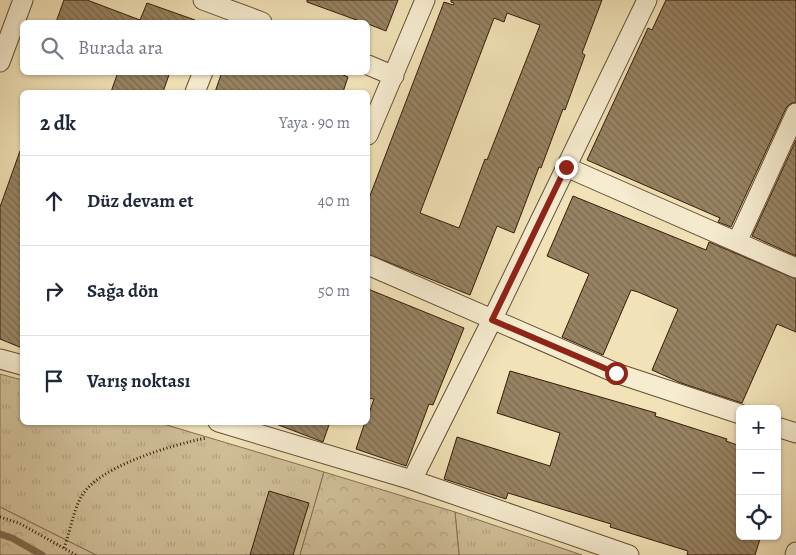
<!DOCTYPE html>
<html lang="tr">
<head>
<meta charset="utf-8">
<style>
	:root { --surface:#fff; --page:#f6f6f7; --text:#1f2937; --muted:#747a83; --line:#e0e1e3 }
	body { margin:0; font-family:Alegreya,serif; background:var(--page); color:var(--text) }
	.controls { position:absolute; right:15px; bottom:15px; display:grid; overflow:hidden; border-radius:8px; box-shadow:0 1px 4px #0004 }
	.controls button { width:45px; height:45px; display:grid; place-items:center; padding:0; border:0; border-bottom:1px solid var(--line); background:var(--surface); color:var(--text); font:25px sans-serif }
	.stop { position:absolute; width:15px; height:15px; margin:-11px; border:4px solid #8f2418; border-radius:50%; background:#fff }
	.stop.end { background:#8f2418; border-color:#fff; box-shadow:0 1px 5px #0008 }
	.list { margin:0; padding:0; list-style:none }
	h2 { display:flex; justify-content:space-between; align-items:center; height:65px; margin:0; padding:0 20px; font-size:21px }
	h2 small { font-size:16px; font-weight:400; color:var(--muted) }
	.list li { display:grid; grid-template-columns:32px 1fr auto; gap:15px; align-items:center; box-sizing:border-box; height:90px; padding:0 20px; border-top:1px solid var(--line) }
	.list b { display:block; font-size:19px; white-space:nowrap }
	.list em { font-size:16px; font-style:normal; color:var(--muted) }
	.icon { flex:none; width:28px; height:28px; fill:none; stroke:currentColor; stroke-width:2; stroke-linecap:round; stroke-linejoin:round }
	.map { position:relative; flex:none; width:796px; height:555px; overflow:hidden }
	.search { position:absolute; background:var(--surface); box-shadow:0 1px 4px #0004; left:20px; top:20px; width:350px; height:55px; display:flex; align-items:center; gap:12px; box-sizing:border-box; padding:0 18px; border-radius:8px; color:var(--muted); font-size:19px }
	.panel { position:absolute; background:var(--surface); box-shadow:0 1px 4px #0004; left:20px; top:90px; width:350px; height:335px; border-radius:8px }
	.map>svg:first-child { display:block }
</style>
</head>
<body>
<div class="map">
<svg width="796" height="555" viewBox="0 0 796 555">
	<defs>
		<pattern id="grass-tufts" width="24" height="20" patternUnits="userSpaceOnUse" patternTransform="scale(1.25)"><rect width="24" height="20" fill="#d1c099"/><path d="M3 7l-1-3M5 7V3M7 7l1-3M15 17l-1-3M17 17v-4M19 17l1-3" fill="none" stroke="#b4a482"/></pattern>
		<pattern id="forest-crowns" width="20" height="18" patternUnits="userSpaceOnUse" patternTransform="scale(1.25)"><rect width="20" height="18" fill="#d1c099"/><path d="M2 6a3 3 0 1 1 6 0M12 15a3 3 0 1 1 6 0" fill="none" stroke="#b4a482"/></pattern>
		<pattern id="building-back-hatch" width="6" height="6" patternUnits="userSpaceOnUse" patternTransform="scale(1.25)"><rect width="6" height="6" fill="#978363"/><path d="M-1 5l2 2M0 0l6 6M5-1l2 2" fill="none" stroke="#7c6a50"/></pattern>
	</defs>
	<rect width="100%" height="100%" fill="#f1e2b7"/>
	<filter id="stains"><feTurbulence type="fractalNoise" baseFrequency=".004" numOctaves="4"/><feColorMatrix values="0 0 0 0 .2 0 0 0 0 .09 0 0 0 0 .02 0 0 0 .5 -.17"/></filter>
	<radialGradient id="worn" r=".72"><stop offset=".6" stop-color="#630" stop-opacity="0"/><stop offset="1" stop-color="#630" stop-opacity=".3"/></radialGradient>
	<path fill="url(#grass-tufts)" stroke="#846e50" d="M 0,374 L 22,380 L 22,422 L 160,423 L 324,472 L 300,555 L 96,555 L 0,507 Z
		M 455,512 L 579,554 L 582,555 L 459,555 Z"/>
	<path fill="url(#forest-crowns)" stroke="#846e50" d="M 324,472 L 455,512 L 459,555 L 300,555 Z
		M 0,507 L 96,555 L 0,555 Z"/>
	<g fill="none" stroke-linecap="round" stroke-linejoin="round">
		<path stroke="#806b4e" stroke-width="7" d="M 0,534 L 12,538 L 42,555"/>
	</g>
	<path fill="url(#building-back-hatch)" stroke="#361c08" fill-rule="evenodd" d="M 64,0 L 87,0 L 140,20 L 147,3 L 195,20 L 194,22 L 56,22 Z
		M 307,0 L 398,0 L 386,31 L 368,24 L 368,22 L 362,22 L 307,2 Z
		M 451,0 L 602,0 L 582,53 L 585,55 L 565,110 L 563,109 L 541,168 L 539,167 L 514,233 L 497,226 L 470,295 L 368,254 L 368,201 L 444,2 L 453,5 L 454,3 L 451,2 ZM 507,13 L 540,25 L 487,160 L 485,159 L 459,228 L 420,213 L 494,18 L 504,22 Z
		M 666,0 L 796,0 L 796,102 L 790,104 L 786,108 L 731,227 L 718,222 L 720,218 L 587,160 L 648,28 L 652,30 Z
		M 118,72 L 170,72 L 163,92 L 111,92 Z
		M 222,72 L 336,72 L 348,77 L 343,92 L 215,92 Z
		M 796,140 L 796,256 L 752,236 Z
		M 20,151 L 22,151 L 22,348 L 0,339 L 0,207 Z
		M 573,196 L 706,250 L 709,242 L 796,279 L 796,332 L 777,324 L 742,403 L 681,383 L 652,370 L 678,309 L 638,292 L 631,290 L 603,355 L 562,337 L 589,274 L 547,256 Z
		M 368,289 L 464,328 L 433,405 L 429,404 L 406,466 L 356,449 L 365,422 L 368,422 L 368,416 L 374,399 L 368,398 Z
		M 510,371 L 656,413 L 655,416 L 727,439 L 726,441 L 740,446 L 740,536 L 761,536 L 755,555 L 687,555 L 688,551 L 610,527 L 611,524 L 508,493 L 506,499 L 444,479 L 457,437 L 550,466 L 560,433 L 497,413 Z
		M 276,422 L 330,422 L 323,442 L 276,424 Z
		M 269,491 L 309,503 L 293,555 L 250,555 Z"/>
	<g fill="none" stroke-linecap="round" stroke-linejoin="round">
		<g stroke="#654e34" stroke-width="21">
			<path id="street" d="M 203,0 L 262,22
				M 0,62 L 23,0
				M 368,65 L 394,76
				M 195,92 L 203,72
				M 368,135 L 425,0
				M 566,167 L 796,268
				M 737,242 L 796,113
				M 368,265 L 616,373 L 740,414
				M 0,359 L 22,365
				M 218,422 L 412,480 L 629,555
				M 777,427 L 796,433
				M 412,480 L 492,320 L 647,0
				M 795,555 L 796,552"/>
		</g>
		<path stroke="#361c08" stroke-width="3" stroke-dasharray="1 2.5" stroke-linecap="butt" d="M 0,517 L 19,523 L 76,555
			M 64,548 C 70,532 73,512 81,497 C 98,466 172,445 206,438"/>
		<use href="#street" stroke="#f6ecd0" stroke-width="19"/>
	</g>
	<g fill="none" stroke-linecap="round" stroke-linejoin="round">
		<path stroke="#8f2418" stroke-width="6" d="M 566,167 L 492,320 L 616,373"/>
	</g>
	<rect width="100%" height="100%" filter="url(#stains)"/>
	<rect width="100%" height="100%" fill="url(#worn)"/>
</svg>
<div class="controls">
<button>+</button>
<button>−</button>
<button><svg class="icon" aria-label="locate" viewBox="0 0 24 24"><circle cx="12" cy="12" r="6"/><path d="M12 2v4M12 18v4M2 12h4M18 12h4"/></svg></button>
</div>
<div class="stop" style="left:616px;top:373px"></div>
<div class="stop end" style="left:566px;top:167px"></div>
<div class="search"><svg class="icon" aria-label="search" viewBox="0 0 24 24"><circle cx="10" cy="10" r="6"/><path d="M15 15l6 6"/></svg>Burada ara</div>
<section class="panel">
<h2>2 dk<small>Yaya · 90 m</small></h2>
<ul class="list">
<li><svg class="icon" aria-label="ahead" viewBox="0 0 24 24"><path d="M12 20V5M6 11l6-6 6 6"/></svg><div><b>Düz devam et</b></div><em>40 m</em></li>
<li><svg class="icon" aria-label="right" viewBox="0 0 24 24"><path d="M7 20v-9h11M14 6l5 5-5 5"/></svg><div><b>Sağa dön</b></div><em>50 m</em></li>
<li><svg class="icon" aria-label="arrive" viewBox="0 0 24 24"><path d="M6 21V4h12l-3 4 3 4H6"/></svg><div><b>Varış noktası</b></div></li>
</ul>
</section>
</div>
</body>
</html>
